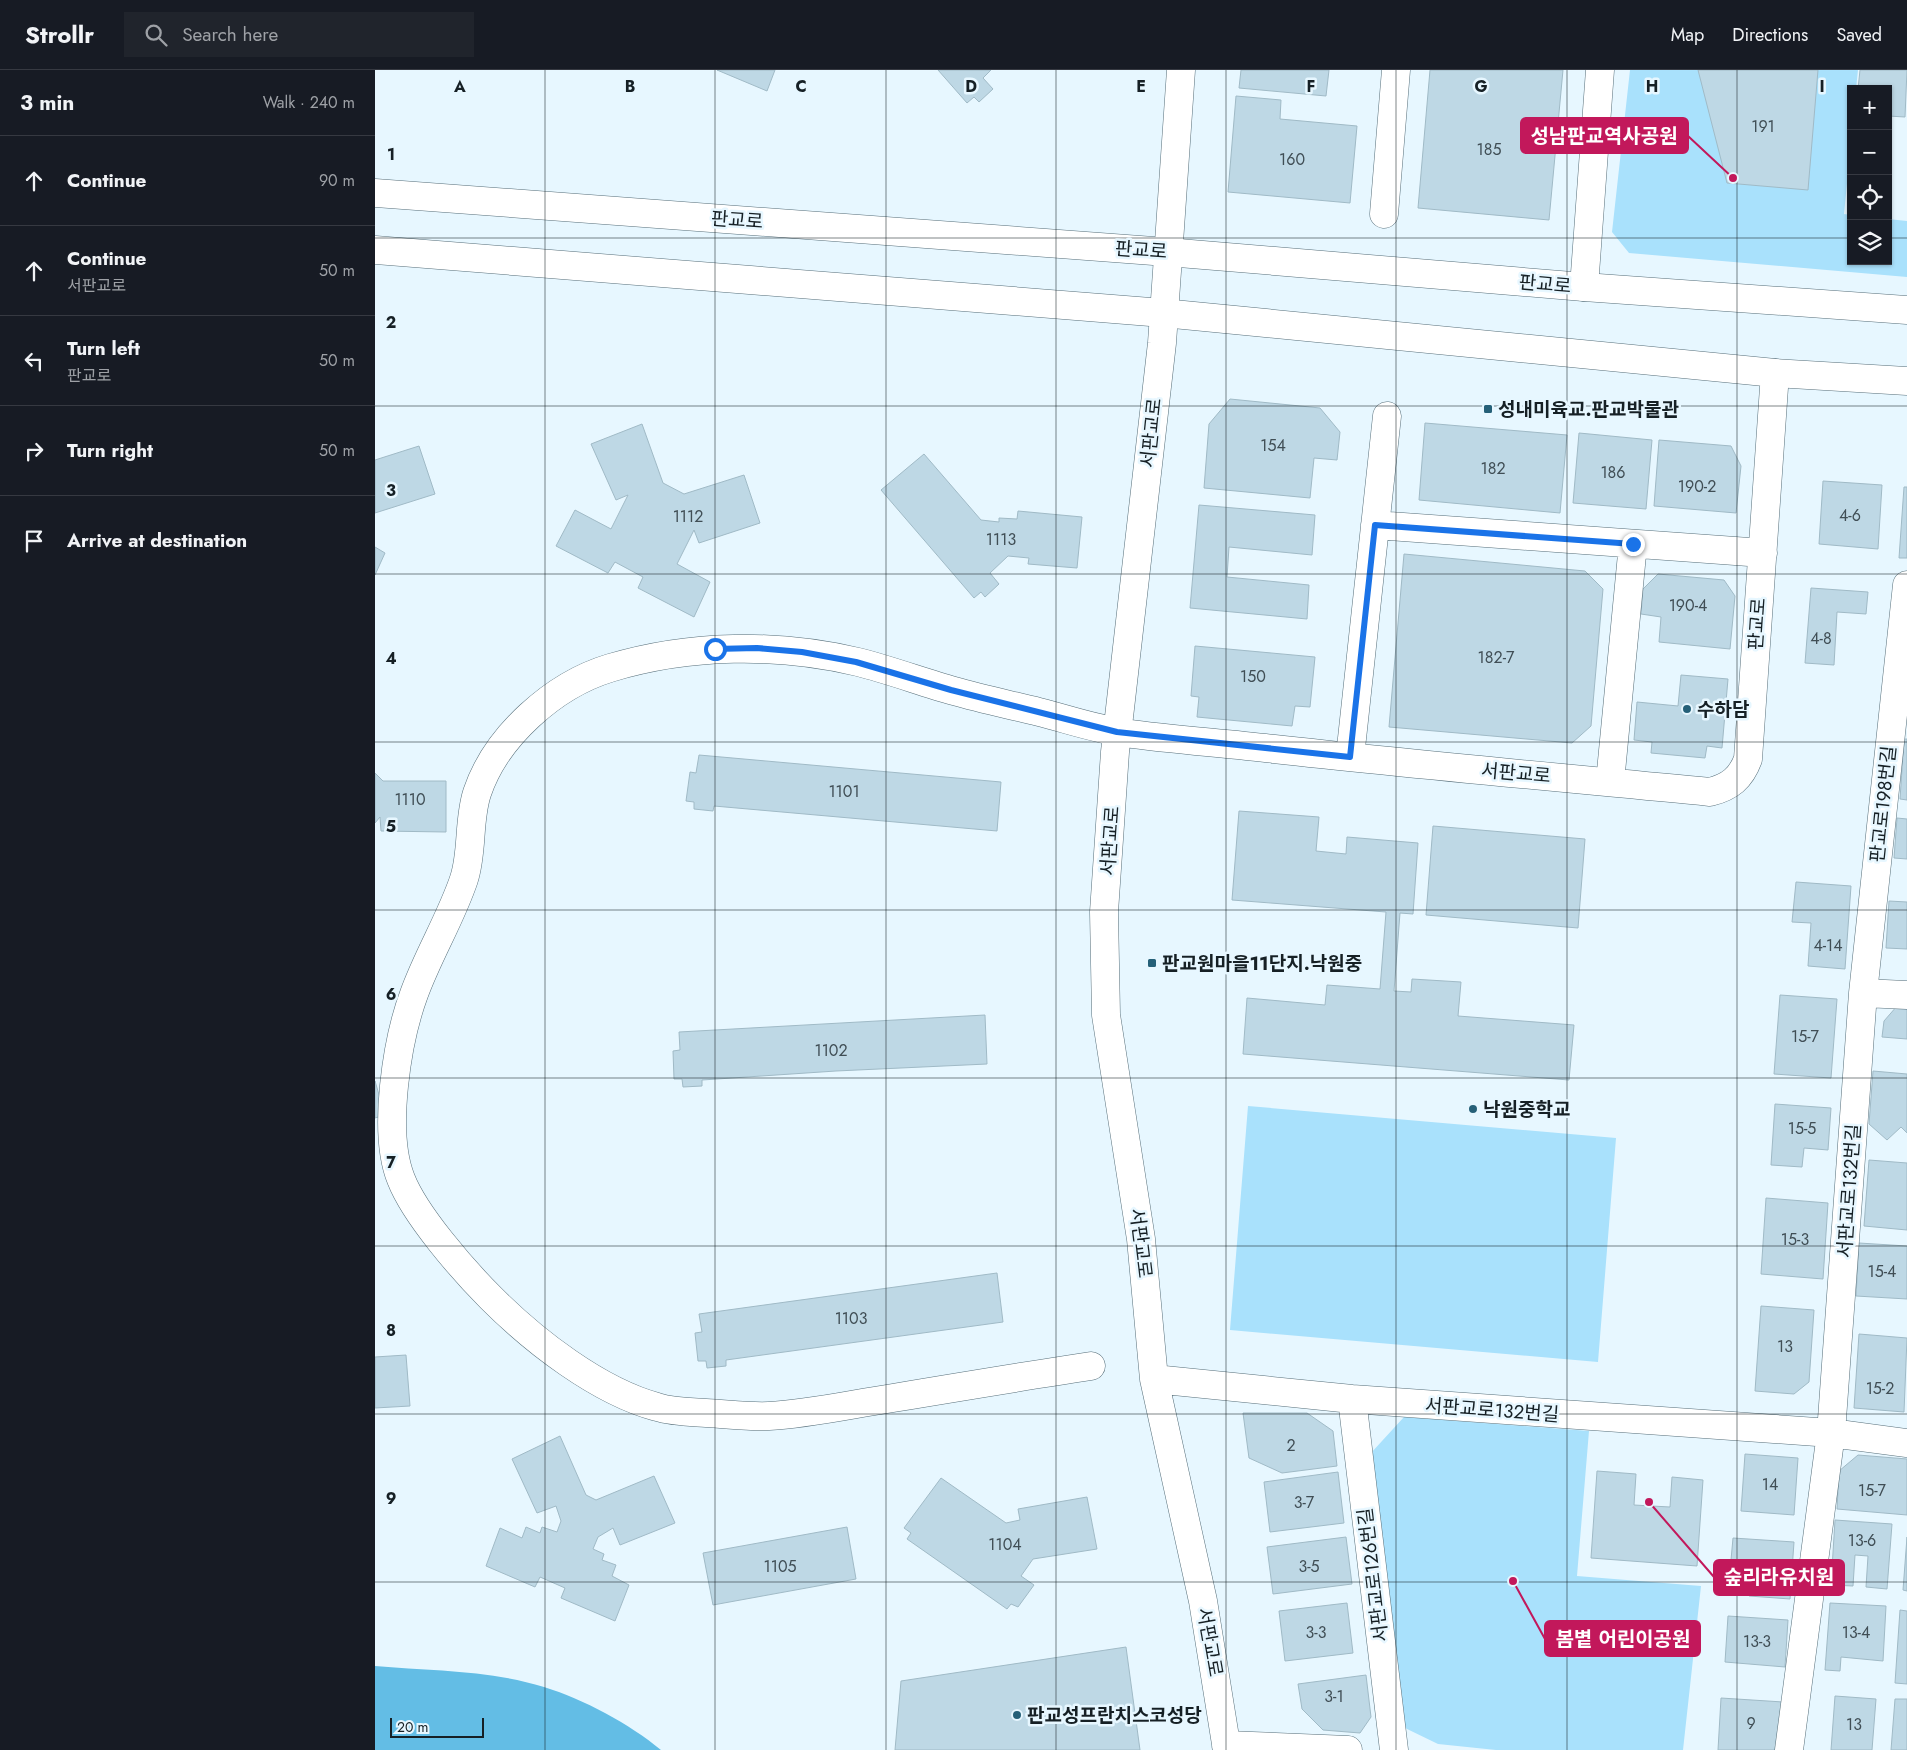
<!DOCTYPE html>
<html lang="en">
<head>
<meta charset="utf-8">
<style>
	:root { --surface:#171b24; --page:#20242c; --text:#f1f3f6; --muted:#9ea1a6; --line:#363941 }
	body { margin:0; font-family:Jost,"Noto Sans KR",sans-serif; background:var(--page); color:var(--text) }
	.controls { position:absolute; right:15px; top:15px; display:grid; overflow:hidden; border-radius:0px; box-shadow:0 1px 4px #0004 }
	.controls button { width:45px; height:45px; display:grid; place-items:center; padding:0; border:0; border-bottom:1px solid var(--line); background:var(--surface); color:var(--text); font:25px sans-serif }
	.scale { position:absolute; left:15px; bottom:12px; width:94px; box-sizing:border-box; padding-left:5px; border:2px solid #162025; border-top:0; font-size:14px; line-height:18px; white-space:nowrap; color:#162025; -webkit-text-stroke:4px #e7f7ff; paint-order:stroke }
	.stop { position:absolute; width:15px; height:15px; margin:-11px; border:4px solid #1a73e8; border-radius:50%; background:#fff }
	.stop.end { background:#1a73e8; border-color:#fff; box-shadow:0 1px 5px #0008 }
	.list { margin:0; padding:0; list-style:none }
	h2 { display:flex; justify-content:space-between; align-items:center; height:65px; margin:0; padding:0 20px; font-size:21px }
	h2 small { font-size:16px; font-weight:400; color:var(--muted) }
	.list li { display:grid; grid-template-columns:32px 1fr auto; gap:15px; align-items:center; box-sizing:border-box; height:90px; padding:0 20px; border-top:1px solid var(--line) }
	.list b { display:block; font-size:19px; white-space:nowrap }
	.list p { margin:0; font-size:16px; white-space:nowrap; color:var(--muted) }
	.list em { font-size:16px; font-style:normal; color:var(--muted) }
	.icon { flex:none; width:28px; height:28px; fill:none; stroke:currentColor; stroke-width:2; stroke-linecap:round; stroke-linejoin:round }
	.map { position:relative; flex:none; width:1532px; height:1680px; overflow:hidden }
	header { display:flex; align-items:center; gap:30px; box-sizing:border-box; height:70px; padding:0 25px; background:var(--surface); border-bottom:1px solid var(--line) }
	header strong { font-size:24px }
	nav { display:flex; gap:28px; margin-inline-start:auto; font-size:18px }
	.search { width:350px; height:45px; background:var(--page); display:flex; align-items:center; gap:12px; box-sizing:border-box; padding:0 18px; border-radius:0px; color:var(--muted); font-size:19px }
	main { display:flex }
	aside { flex:1; background:var(--surface) }
	.map>svg:first-child { display:block }
</style>
</head>
<body>
<header>
<strong>Strollr</strong>
<div class="search"><svg class="icon" aria-label="search" viewBox="0 0 24 24"><circle cx="10" cy="10" r="6"/><path d="M15 15l6 6"/></svg>Search here</div>
<nav><a>Map</a><a>Directions</a><a>Saved</a></nav>
</header>
<main>
<aside>
<h2>3 min<small>Walk · 240 m</small></h2>
<ul class="list">
<li><svg class="icon" aria-label="ahead" viewBox="0 0 24 24"><path d="M12 20V5M6 11l6-6 6 6"/></svg><div><b>Continue</b></div><em>90 m</em></li>
<li><svg class="icon" aria-label="ahead" viewBox="0 0 24 24"><path d="M12 20V5M6 11l6-6 6 6"/></svg><div><b>Continue</b><p>서판교로</p></div><em>50 m</em></li>
<li><svg class="icon" aria-label="left" viewBox="0 0 24 24"><path d="M17 20v-9H6M10 6l-5 5 5 5"/></svg><div><b>Turn left</b><p>판교로</p></div><em>50 m</em></li>
<li><svg class="icon" aria-label="right" viewBox="0 0 24 24"><path d="M7 20v-9h11M14 6l5 5-5 5"/></svg><div><b>Turn right</b></div><em>50 m</em></li>
<li><svg class="icon" aria-label="arrive" viewBox="0 0 24 24"><path d="M6 21V4h12l-3 4 3 4H6"/></svg><div><b>Arrive at destination</b></div></li>
</ul>
</aside>
<div class="map">
<svg width="1532" height="1680" viewBox="0 0 1532 1680">
	<rect width="100%" height="100%" fill="#e7f7ff"/>
	<path fill="#a9e1fc" d="M 1255,0 L 1483,0 L 1481,19 L 1476,19 L 1476,73 L 1469,144 L 1476,145 L 1476,191 L 1513,191 L 1513,149 L 1532,151 L 1532,207 L 1254,183 L 1237,162 Z
		M 873,1036 L 1241,1068 L 1223,1292 L 855,1260 Z
		M 1029,1347 L 1214,1361 L 1202,1506 L 1326,1516 L 1308,1680 L 1121,1680 L 1063,1674 L 1030,1658 L 996,1383 Z"/>
	<path fill="#63bde5" d="M 0,1596 C 55,1601 116,1600 169,1617 C 208,1629 255,1654 286,1680 L 0,1680 Z"/>
	<path fill="#bed8e5" stroke="#a0bac6" d="M 342,0 L 400,0 L 392,21 Z
		M 563,0 L 616,0 L 608,8 L 618,19 L 604,32 L 599,27 L 592,33 Z
		M 866,0 L 954,0 L 951,26 L 864,18 Z
		M 1055,0 L 1188,0 L 1174,150 L 1043,138 Z
		M 1323,0 L 1443,0 L 1433,120 L 1352,113 Z
		M 1485,0 L 1532,0 L 1530,47 L 1513,46 L 1513,19 L 1483,19 Z
		M 861,26 L 906,30 L 905,49 L 982,56 L 975,133 L 853,122 Z
		M 855,329 L 945,338 L 965,362 L 962,390 L 939,388 L 935,428 L 829,418 L 834,354 Z
		M 1050,353 L 1192,365 L 1185,443 L 1044,430 Z
		M 267,354 L 288,413 L 309,424 L 369,405 L 385,453 L 324,473 L 319,460 L 302,494 L 335,512 L 319,547 L 263,518 L 268,507 L 240,492 L 233,503 L 181,476 L 200,440 L 236,459 L 253,425 L 241,430 L 216,374 Z
		M 1204,363 L 1277,370 L 1271,439 L 1198,433 Z
		M 1284,370 L 1356,376 L 1366,396 L 1361,443 L 1279,436 Z
		M 44,376 L 60,424 L 0,443 L 0,390 Z
		M 549,384 L 606,450 L 624,452 L 624,448 L 642,449 L 643,441 L 707,447 L 702,498 L 653,494 L 654,488 L 633,486 L 615,503 L 624,514 L 610,527 L 606,522 L 599,528 L 506,420 Z
		M 1448,411 L 1507,415 L 1503,479 L 1444,474 Z
		M 1529,417 L 1532,417 L 1532,488 L 1524,488 Z
		M 824,435 L 940,445 L 937,485 L 854,477 L 852,507 L 934,515 L 932,549 L 815,538 Z
		M 0,477 L 10,483 L 0,505 Z
		M 1029,484 L 1210,501 L 1228,519 L 1216,656 L 1197,673 L 1014,657 Z
		M 1283,504 L 1349,510 L 1360,526 L 1355,579 L 1284,572 L 1286,547 L 1266,544 L 1268,519 Z
		M 1436,518 L 1493,522 L 1491,544 L 1462,542 L 1459,595 L 1430,593 Z
		M 820,576 L 940,587 L 935,637 L 920,636 L 917,656 L 822,647 L 824,627 L 816,626 Z
		M 1306,605 L 1353,609 L 1347,678 L 1332,676 L 1330,688 L 1276,683 L 1277,672 L 1259,670 L 1262,632 L 1303,636 Z
		M 1529,669 L 1532,669 L 1532,730 L 1525,729 Z
		M 324,685 L 626,712 L 622,761 L 339,736 L 338,741 L 319,739 L 319,732 L 311,731 L 315,702 L 321,703 Z
		M 0,703 L 8,711 L 71,711 L 71,762 L 6,761 L 5,747 L 0,753 Z
		M 864,741 L 944,747 L 941,781 L 971,784 L 972,767 L 1043,773 L 1038,844 L 1025,843 L 1019,921 L 1036,922 L 1037,909 L 1086,912 L 1083,946 L 1199,955 L 1194,1010 L 868,984 L 872,928 L 950,935 L 952,915 L 1005,919 L 1011,842 L 857,830 Z
		M 1522,748 L 1532,749 L 1532,789 L 1519,788 Z
		M 1058,756 L 1210,769 L 1203,858 L 1051,845 Z
		M 1421,812 L 1476,816 L 1470,899 L 1433,896 L 1436,853 L 1417,852 Z
		M 1514,831 L 1532,832 L 1532,879 L 1511,878 Z
		M 1405,925 L 1462,929 L 1456,1008 L 1399,1004 Z
		M 1522,936 L 1532,937 L 1532,969 L 1507,967 L 1509,951 Z
		M 610,945 L 612,994 L 461,1001 L 327,1010 L 327,1016 L 308,1017 L 307,1009 L 299,1009 L 298,981 L 305,980 L 304,962 Z
		M 1498,1001 L 1532,1004 L 1532,1063 L 1526,1057 L 1512,1070 L 1494,1054 Z
		M 0,1011 L 10,1045 L 0,1048 Z
		M 1400,1034 L 1456,1038 L 1453,1080 L 1429,1078 L 1427,1097 L 1396,1095 Z
		M 1494,1090 L 1532,1093 L 1532,1160 L 1489,1156 Z
		M 1391,1128 L 1453,1133 L 1448,1209 L 1386,1204 Z
		M 1484,1173 L 1532,1176 L 1532,1229 L 1481,1226 Z
		M 622,1203 L 628,1252 L 351,1290 L 351,1296 L 332,1298 L 331,1291 L 323,1291 L 320,1263 L 327,1262 L 324,1244 Z
		M 1386,1236 L 1439,1240 L 1434,1312 L 1419,1324 L 1380,1321 Z
		M 1484,1264 L 1532,1268 L 1529,1342 L 1479,1338 Z
		M 31,1285 L 35,1336 L 0,1338 L 0,1287 Z
		M 868,1343 L 932,1343 L 958,1361 L 962,1396 L 907,1403 L 874,1388 Z
		M 185,1366 L 211,1425 L 221,1430 L 279,1406 L 300,1453 L 245,1475 L 238,1458 L 223,1467 L 218,1479 L 229,1484 L 227,1490 L 241,1495 L 237,1506 L 254,1515 L 240,1551 L 186,1528 L 190,1518 L 165,1507 L 160,1517 L 111,1496 L 125,1458 L 147,1468 L 151,1457 L 165,1463 L 167,1457 L 182,1462 L 186,1451 L 181,1436 L 162,1443 L 137,1389 Z
		M 1370,1384 L 1423,1388 L 1419,1445 L 1366,1441 Z
		M 1483,1385 L 1532,1389 L 1532,1445 L 1462,1439 L 1464,1401 Z
		M 1222,1401 L 1261,1404 L 1259,1435 L 1295,1437 L 1297,1407 L 1328,1410 L 1322,1496 L 1216,1488 Z
		M 963,1402 L 969,1453 L 895,1462 L 889,1412 Z
		M 566,1408 L 631,1453 L 645,1450 L 643,1439 L 712,1427 L 722,1479 L 658,1489 L 646,1506 L 659,1515 L 643,1537 L 636,1534 L 632,1539 L 532,1469 L 536,1463 L 529,1458 Z
		M 1460,1450 L 1517,1454 L 1512,1519 L 1491,1517 L 1493,1486 L 1480,1485 L 1478,1516 L 1456,1515 Z
		M 472,1457 L 481,1509 L 338,1535 L 328,1483 Z
		M 971,1467 L 977,1514 L 898,1524 L 892,1477 Z
		M 1532,1467 L 1532,1521 L 1528,1520 Z
		M 1358,1468 L 1419,1472 L 1415,1529 L 1374,1526 L 1375,1502 L 1355,1501 Z
		M 972,1533 L 978,1583 L 910,1591 L 904,1541 Z
		M 1455,1533 L 1511,1536 L 1508,1591 L 1466,1587 L 1465,1601 L 1450,1600 Z
		M 1525,1540 L 1532,1541 L 1532,1614 L 1520,1613 Z
		M 1353,1546 L 1413,1550 L 1410,1597 L 1350,1592 Z
		M 751,1577 L 765,1680 L 520,1680 L 526,1611 Z
		M 991,1605 L 996,1647 L 985,1663 L 948,1660 L 927,1639 L 923,1614 Z
		M 1460,1626 L 1501,1629 L 1497,1680 L 1456,1680 Z
		M 1346,1628 L 1408,1632 L 1401,1680 L 1343,1680 Z
		M 1520,1629 L 1532,1629 L 1532,1680 L 1516,1680 Z"/>
	<g fill="none" stroke-linecap="round" stroke-linejoin="round">
		<g stroke="#576f7a" stroke-width="29">
			<path id="minor" d="M 806,0 L 787,273 L 740,682 L 729,842 L 731,945 L 766,1169 L 779,1309 L 828,1531 L 852,1680
				M 1009,144 L 1021,0
				M 1209,217 L 1225,0
				M 1000,455 L 1388,483
				M 975,687 L 1012,346
				M 1235,712 L 1258,474
				M 1488,923 L 1532,925
				M 716,1296 C 650,1306 584,1317 518,1328 C 477,1334 435,1344 394,1346 C 374,1347 352,1344 331,1343 C 315,1342 298,1342 282,1337 C 223,1321 159,1271 116,1228 C 88,1200 40,1145 26,1109 C 7,1062 22,970 39,924 C 53,885 76,848 89,809 C 98,781 93,751 102,723 C 121,666 179,615 235,598 C 315,574 402,573 483,592 C 515,600 547,612 579,621 C 607,629 636,635 664,642 C 692,649 721,659 749,663 C 799,670 849,673 899,679 C 1044,695 1190,708 1335,722 C 1355,717 1366,708 1373,689 L 1400,303
				M 779,1309 L 977,1329 L 1456,1363 L 1532,1373
				M 977,1329 L 1019,1680
				M 851,1675 L 973,1680
				M 1414,1680 L 1456,1363 L 1488,923 L 1532,515"/>
		</g>
		<g stroke="#576f7a" stroke-width="29">
			<path id="major" d="M 0,123 L 792,182 L 1209,217 L 1532,240
				M 0,180 L 788,243 L 1400,303 L 1532,311"/>
		</g>
		<use href="#minor" stroke="#fff" stroke-width="28"/>
		<use href="#major" stroke="#fff" stroke-width="28"/>
	</g>
	<g fill="none" stroke-linecap="round" stroke-linejoin="round">
		<path stroke="#1a73e8" stroke-width="6" d="M 340,579 L 382,578 L 427,582 L 481,592 L 576,620 L 742,662 L 975,687 L 1000,455 L 1258,474"/>
	</g>
	<path fill="none" stroke="#162025" stroke-width="1" stroke-opacity="0.55" d="M 170,0 L 170,1680M 340,0 L 340,1680M 511,0 L 511,1680M 681,0 L 681,1680M 851,0 L 851,1680M 1021,0 L 1021,1680M 1192,0 L 1192,1680M 1362,0 L 1362,1680M 0,168 L 1476,168M 1513,168 L 1532,168M 0,336 L 1532,336M 0,504 L 1532,504M 0,672 L 1532,672M 0,840 L 1532,840M 0,1008 L 1532,1008M 0,1176 L 1532,1176M 0,1344 L 1532,1344M 0,1512 L 1532,1512"/>
	<g fill="#256078" stroke="#e7f7ff" stroke-width="2">
		<rect x="1108" y="334" width="10" height="10" rx="2.5"/>
		<circle cx="1312" cy="639" r="5"/>
		<rect x="772" y="888" width="10" height="10" rx="2.5"/>
		<circle cx="1098" cy="1039" r="5"/>
		<circle cx="642" cy="1645" r="5"/>
	</g>
	<g text-anchor="middle" dominant-baseline="central" stroke-width="5" stroke-linejoin="round" paint-order="stroke">
		<g font-size="16" fill="#404e55">
			<text x="1388" y="56">191</text>
			<text x="1114" y="79">185</text>
			<text x="917" y="89">160</text>
			<text x="898" y="375">154</text>
			<text x="1118" y="398">182</text>
			<text x="1238" y="402">186</text>
			<text x="1322" y="416">190-2</text>
			<text x="1475" y="445">4-6</text>
			<text x="313" y="446">1112</text>
			<text x="626" y="469">1113</text>
			<text x="1313" y="535">190-4</text>
			<text x="1446" y="568">4-8</text>
			<text x="1121" y="587">182-7</text>
			<text x="878" y="606">150</text>
			<text x="469" y="721">1101</text>
			<text x="35" y="729">1110</text>
			<text x="1453" y="875">4-14</text>
			<text x="1430" y="966">15-7</text>
			<text x="456" y="980">1102</text>
			<text x="1427" y="1058">15-5</text>
			<text x="1420" y="1169">15-3</text>
			<text x="1507" y="1201">15-4</text>
			<text x="476" y="1248">1103</text>
			<text x="1410" y="1276">13</text>
			<text x="1505" y="1318">15-2</text>
			<text x="916" y="1375">2</text>
			<text x="1395" y="1414">14</text>
			<text x="1497" y="1420">15-7</text>
			<text x="929" y="1432">3-7</text>
			<text x="1487" y="1470">13-6</text>
			<text x="630" y="1474">1104</text>
			<text x="405" y="1496">1105</text>
			<text x="934" y="1496">3-5</text>
			<text x="941" y="1562">3-3</text>
			<text x="1481" y="1562">13-4</text>
			<text x="1382" y="1571">13-3</text>
			<text x="959" y="1626">3-1</text>
			<text x="1376" y="1653">9</text>
			<text x="1479" y="1654">13</text>
		</g>
		<g font-size="19" fill="#162025" stroke="#e7f7ff">
			<text transform="translate(362 150) rotate(4)">판교로</text>
			<text transform="translate(766 180) rotate(4)">판교로</text>
			<text transform="translate(1170 214) rotate(5)">판교로</text>
			<text transform="translate(776 363) rotate(-84)">서판교로</text>
			<text transform="translate(1382 554) rotate(-86)">판교로</text>
			<text transform="translate(1141 703) rotate(5)">서판교로</text>
			<text transform="translate(1508 734) rotate(-84)">판교로198번길</text>
			<text transform="translate(735 771) rotate(-86)">서판교로</text>
			<text transform="translate(1474 1121) rotate(-86)">서판교로132번길</text>
			<text transform="translate(766 1173) rotate(83)">서판교로</text>
			<text transform="translate(1117 1340) rotate(4)">서판교로132번길</text>
			<text transform="translate(998 1505) rotate(-97)">서판교로126번길</text>
			<text transform="translate(835 1572) rotate(80)">서판교로</text>
		</g>
		<g font-size="19" font-weight="bold" fill="#162025" stroke="#e7f7ff" text-anchor="start">
			<text x="1123" y="339">성내미육교.판교박물관</text>
			<text x="1322" y="639">수하담</text>
			<text x="787" y="893">판교원마을11단지.낙원중</text>
			<text x="1108" y="1039">낙원중학교</text>
			<text x="652" y="1645">판교성프란치스코성당</text>
		</g>
	</g>
	<g font-size="16" text-anchor="middle" font-weight="bold" fill="#162025" stroke="#e7f7ff" stroke-width="5" stroke-linejoin="round" paint-order="stroke">
		<text x="85" y="22">A</text>
		<text x="255" y="22">B</text>
		<text x="426" y="22">C</text>
		<text x="596" y="22">D</text>
		<text x="766" y="22">E</text>
		<text x="936" y="22">F</text>
		<text x="1106" y="22">G</text>
		<text x="1277" y="22">H</text>
		<text x="1447" y="22">I</text>
		<text x="16" y="90">1</text>
		<text x="16" y="258">2</text>
		<text x="16" y="426">3</text>
		<text x="16" y="594">4</text>
		<text x="16" y="762">5</text>
		<text x="16" y="930">6</text>
		<text x="16" y="1098">7</text>
		<text x="16" y="1266">8</text>
		<text x="16" y="1434">9</text>
	</g>
	<path fill="none" stroke="#c2185b" stroke-width="2" d="M1358 108L1313 66M1274 1432L1339 1507M1138 1511L1170 1569"/>
	<g fill="#c2185b" stroke="#e7f7ff" stroke-width="2">
		<circle cx="1358" cy="108" r="5"/>
		<circle cx="1274" cy="1432" r="5"/>
		<circle cx="1138" cy="1511" r="5"/>
	</g>
	<g fill="#c2185b" stroke="#c2185b" stroke-width="2">
		<rect x="1146" y="48" width="167" height="35" rx="5"/>
		<rect x="1339" y="1490" width="130" height="35" rx="5"/>
		<rect x="1170" y="1551" width="155" height="35" rx="5"/>
	</g>
	<g font-size="20" text-anchor="middle" font-weight="bold" fill="#fff">
		<text x="1229" y="73">성남판교역사공원</text>
		<text x="1404" y="1514">숲리라유치원</text>
		<text x="1248" y="1576">봄볕 어린이공원</text>
	</g>
</svg>
<div class="controls">
<button>+</button>
<button>−</button>
<button><svg class="icon" aria-label="locate" viewBox="0 0 24 24"><circle cx="12" cy="12" r="6"/><path d="M12 2v4M12 18v4M2 12h4M18 12h4"/></svg></button>
<button><svg class="icon" aria-label="layers" viewBox="0 0 24 24"><path d="M12 4l9 5-9 5-9-5zM3 14l9 5 9-5"/></svg></button>
</div>
<div class="scale">20 m</div>
<div class="stop" style="left:340px;top:579px"></div>
<div class="stop end" style="left:1258px;top:474px"></div>
</div>
</main>
</body>
</html>
